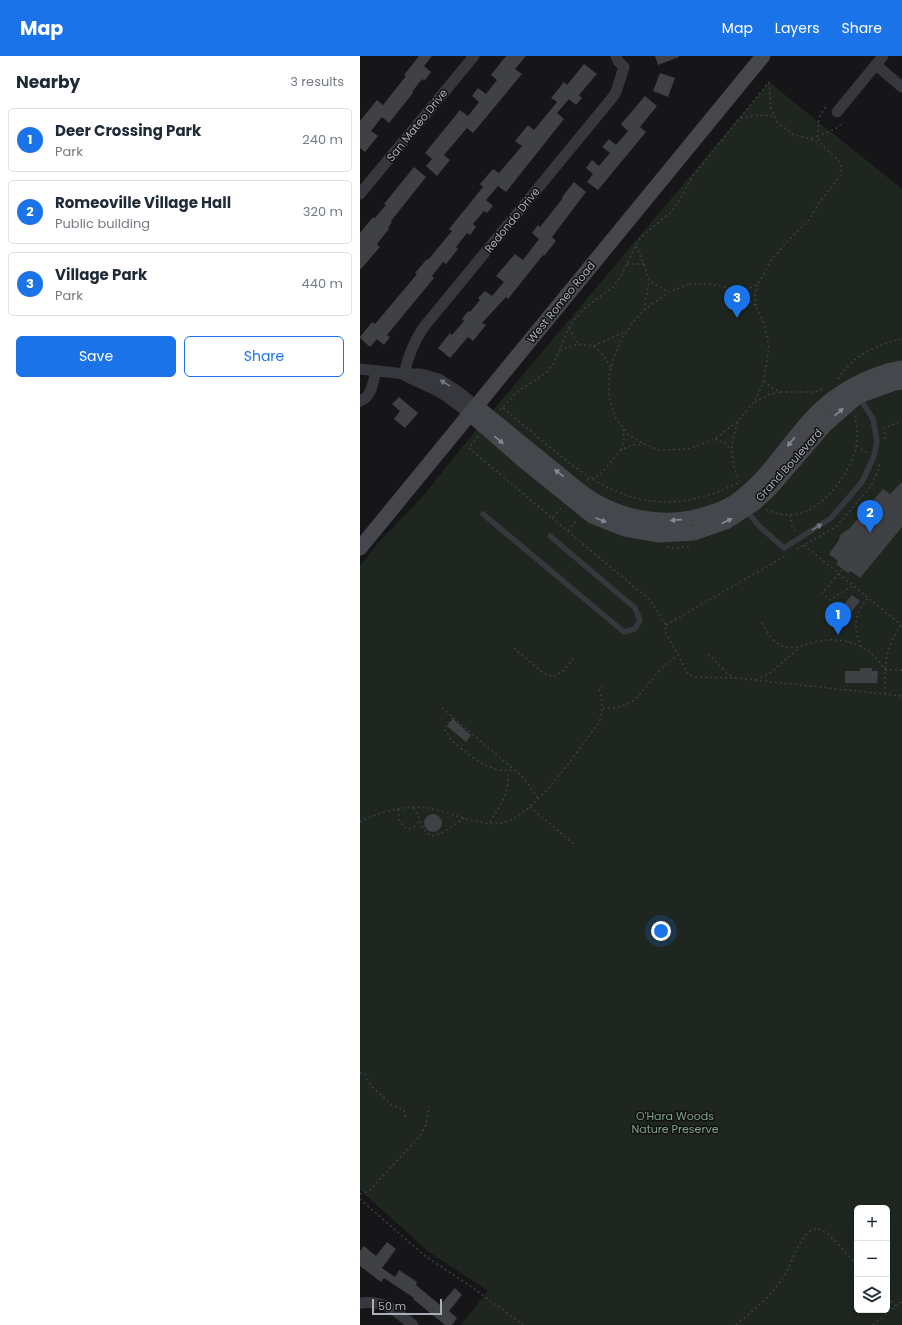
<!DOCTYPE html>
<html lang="en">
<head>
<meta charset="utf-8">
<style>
	:root { --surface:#fff; --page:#f6f6f7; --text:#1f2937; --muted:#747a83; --line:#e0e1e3; --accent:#1a73e8 }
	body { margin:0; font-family:Poppins,sans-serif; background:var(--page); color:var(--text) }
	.controls { position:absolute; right:12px; bottom:12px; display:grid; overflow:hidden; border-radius:6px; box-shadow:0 2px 6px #0003 }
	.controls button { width:36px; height:36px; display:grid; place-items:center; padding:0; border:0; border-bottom:1px solid var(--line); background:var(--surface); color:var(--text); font:20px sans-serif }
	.scale { position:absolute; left:12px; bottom:10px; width:70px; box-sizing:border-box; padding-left:4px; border:2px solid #a8adb8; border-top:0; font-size:11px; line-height:14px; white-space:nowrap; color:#a8adb8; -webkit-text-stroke:3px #111113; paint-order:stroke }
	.you { position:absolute; left:301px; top:875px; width:14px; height:14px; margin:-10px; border:3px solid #fff; border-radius:50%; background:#1a73e8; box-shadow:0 0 0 6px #1a73e833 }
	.badge { display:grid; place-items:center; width:26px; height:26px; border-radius:50%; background:var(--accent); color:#fff; font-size:13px; font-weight:700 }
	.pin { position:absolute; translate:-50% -33px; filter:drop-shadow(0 1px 2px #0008) }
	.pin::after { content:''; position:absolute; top:21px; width:14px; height:12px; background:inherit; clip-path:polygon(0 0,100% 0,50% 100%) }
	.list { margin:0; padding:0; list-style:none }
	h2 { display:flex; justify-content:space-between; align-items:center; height:52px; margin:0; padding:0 16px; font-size:17px }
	h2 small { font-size:13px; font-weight:400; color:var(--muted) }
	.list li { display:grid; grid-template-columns:26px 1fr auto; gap:12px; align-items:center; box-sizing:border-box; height:64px; margin:0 8px 8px; padding:0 8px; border:1px solid var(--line); border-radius:6px }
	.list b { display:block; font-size:15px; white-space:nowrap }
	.list p { margin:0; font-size:13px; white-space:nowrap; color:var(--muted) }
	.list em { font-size:13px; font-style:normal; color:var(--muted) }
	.actions { display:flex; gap:8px; padding:12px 16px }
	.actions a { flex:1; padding:9px 0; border:1px solid var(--accent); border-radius:6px; text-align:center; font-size:14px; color:var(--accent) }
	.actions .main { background:var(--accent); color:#fff }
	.icon { flex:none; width:22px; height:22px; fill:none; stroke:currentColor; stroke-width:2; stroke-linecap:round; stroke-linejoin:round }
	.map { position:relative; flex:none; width:542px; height:1269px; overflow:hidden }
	header { display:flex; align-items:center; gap:24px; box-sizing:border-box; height:56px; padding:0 20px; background:var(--accent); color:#fff }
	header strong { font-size:19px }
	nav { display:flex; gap:22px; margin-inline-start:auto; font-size:14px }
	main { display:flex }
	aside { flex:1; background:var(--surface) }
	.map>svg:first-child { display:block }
</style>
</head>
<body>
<header>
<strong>Map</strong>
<nav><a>Map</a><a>Layers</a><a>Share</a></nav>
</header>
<main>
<aside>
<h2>Nearby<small>3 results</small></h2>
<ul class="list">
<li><span class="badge">1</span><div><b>Deer Crossing Park</b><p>Park</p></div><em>240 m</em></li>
<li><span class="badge">2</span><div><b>Romeoville Village Hall</b><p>Public building</p></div><em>320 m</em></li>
<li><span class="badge">3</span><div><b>Village Park</b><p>Park</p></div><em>440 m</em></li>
</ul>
<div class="actions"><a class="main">Save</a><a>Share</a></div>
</aside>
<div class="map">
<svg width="542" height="1269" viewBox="0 0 542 1269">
	<rect width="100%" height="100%" fill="#161618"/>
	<path fill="#1e261f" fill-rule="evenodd" d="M 409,26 L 542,133 L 542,1269 L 101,1269 L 128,1235 L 69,1196 L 0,1134 L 0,510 L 18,487 L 63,440 L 103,390 ZM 497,1152 L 527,1152 L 527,1254 L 497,1254 Z"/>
	<path fill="#404145" d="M 59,0 L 72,0 L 64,10 L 71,16 L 64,25 L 62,23 L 52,36 L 53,37 L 29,67 L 22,61 L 11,75 L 18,80 L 5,96 L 0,92 L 0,65 L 17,44 L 23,49 L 46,20 L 44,19 Z
		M 146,0 L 166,0 L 155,13 L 162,18 L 113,77 L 107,72 L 84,99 L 90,104 L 77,120 L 66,110 L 72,103 L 65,97 L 100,54 L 108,60 L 119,46 L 112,40 L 118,32 L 126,38 L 137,24 L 131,19 Z
		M 295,0 L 319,0 L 319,1 L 298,9 Z
		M 224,8 L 237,18 L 219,39 L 222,42 L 216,49 L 209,43 L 197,57 L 204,63 L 146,136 L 138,130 L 126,144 L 133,150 L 127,157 L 124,155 L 113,168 L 116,171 L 110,179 L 107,177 L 96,191 L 98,193 L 86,208 L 83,206 L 72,220 L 74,222 L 27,279 L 30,281 L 24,289 L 17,283 L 10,291 L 0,282 L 0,281 L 12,266 L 15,268 L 57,218 L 55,217 L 67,203 L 68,204 L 92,175 L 89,173 L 123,131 L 120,128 L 133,113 L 139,117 L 162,90 L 155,85 L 168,69 L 174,74 L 197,46 L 191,42 L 204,26 L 207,29 Z
		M 300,17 L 315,22 L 308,41 L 293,35 Z
		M 285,40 L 297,50 L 280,71 L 286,76 L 238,134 L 227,126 L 233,118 L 226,112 L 232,104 L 239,110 L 250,97 L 242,91 L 249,83 L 256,89 L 268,75 L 261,68 Z
		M 54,111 L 66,121 L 31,165 L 32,166 L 28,172 L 29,173 L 17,188 L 20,191 L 0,214 L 0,177 L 13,161 L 15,162 L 26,149 L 24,148 Z
		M 214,126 L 226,136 L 192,181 L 196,185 L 184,200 L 183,199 L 148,243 L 146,241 L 122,267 L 126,269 L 113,285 L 108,281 L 90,302 L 78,292 L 90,277 L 92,279 L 104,265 L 102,263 L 108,255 L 110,256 L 120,244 L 118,242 L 125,235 L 132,240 L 144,226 L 136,220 L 155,198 L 163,204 L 179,183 L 172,177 L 178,169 L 180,171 L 203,142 L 202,141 Z
		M 39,341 L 58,357 L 45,372 L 34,363 L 40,355 L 32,348 Z
		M 542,426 L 542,471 L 500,522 L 491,515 L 488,517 L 476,508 L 478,505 L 469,498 L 479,484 L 480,479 L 490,472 L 523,433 L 530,438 Z
		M 492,539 L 500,545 L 488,560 L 480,553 Z
		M 500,612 L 512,612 L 512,615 L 518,615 L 517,627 L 485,627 L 485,615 L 500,615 Z
		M 93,663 L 111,679 L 106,686 L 87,670 Z
		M64 767a9 9 0 1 1 18 0a9 9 0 1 1-18 0Z
		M 27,1186 L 36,1193 L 22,1212 L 35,1221 L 39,1214 L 57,1226 L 56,1229 L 80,1249 L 95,1232 L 102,1239 L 89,1255 L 97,1262 L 92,1269 L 85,1269 L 53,1243 L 54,1242 L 24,1222 L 21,1226 L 0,1210 L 0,1195 L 4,1190 L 16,1200 Z"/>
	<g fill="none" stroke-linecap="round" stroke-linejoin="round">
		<path stroke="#3d3f44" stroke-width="1.5" stroke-dasharray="2 3" stroke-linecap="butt" d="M 466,51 C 458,60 458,68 458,80 L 475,73 L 484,66
			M 381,62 L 398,59 L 414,60
			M 451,82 L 458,80 L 461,88
			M 276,190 L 284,208 L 289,225 L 309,236
			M 267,208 L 284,208
			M 329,228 L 350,228 L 374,233 L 396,250 L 404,268 L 409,290 L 405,317 L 401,332 L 394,346 L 378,365 L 355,383 L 328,393 L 299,394 L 284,388 L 269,379 L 256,363 L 249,341 L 249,320 L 254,301 L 262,282 L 274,265 L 284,254 L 309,236 Z
			M 375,233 L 387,233 L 398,228 L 410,206 L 427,186 L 449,164 L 459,147 L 480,120 L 482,112 L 479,105 L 461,88 L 450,83 L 434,79 L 418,67 L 411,53 L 409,26
			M 396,250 L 395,238 L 398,228
			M 284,254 L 289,225
			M 209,272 L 218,288
			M 234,290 L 244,300 L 251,312
			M 200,294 L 218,288 L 234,290 L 266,275
			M 478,323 C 493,299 516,289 542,283
			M 404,325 L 412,332 L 421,336 L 454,336 L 464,333
			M 395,346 L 408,339 L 421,336
			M 143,352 C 219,414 273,479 378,427
			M 140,354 L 157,336 L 186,317 L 194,307 L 209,272 L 214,264 L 226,251 L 252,232 L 260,222 L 276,189 L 281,181 L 310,157 L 318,147 L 332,121 L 409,26
			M 378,366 C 370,387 369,404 380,426
			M 118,380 L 109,392 L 192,462 L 202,451
			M 355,383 L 365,387 L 371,394
			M 525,383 L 524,372 L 542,365
			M 497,390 L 507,397
			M 261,394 L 264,386 L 263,372
			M 227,424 L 240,419 L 261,394 L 272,389 L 284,388
			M 406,454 C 416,458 429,460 439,458 C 465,451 491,416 496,391 C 498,380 497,371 495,360
			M 430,459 L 432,470 L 436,476
			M 192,462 L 290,544 L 306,569 L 305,575 L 328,618 L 335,621 L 376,622 L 542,640
			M 208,475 L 217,464
			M 444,489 L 541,569
			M 307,491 L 317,492 L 331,490
			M 437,493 L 477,470 L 511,430 L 518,415 L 520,406
			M 482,514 L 462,537 L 470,544 L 494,529
			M 402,567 C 407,575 412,586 422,590 C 434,594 444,589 455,586 C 482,579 511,589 525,614
			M 306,569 L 425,500
			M 501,591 C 493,570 494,559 508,542
			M 154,592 L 183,617 L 193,621 L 204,614 L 214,602
			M 348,598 L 367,617 L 374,622
			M 525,614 L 542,614
			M 396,624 L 410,617 L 439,592
			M 525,638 C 525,611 524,591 542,568
			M 82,652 L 165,723 L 178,743
			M 243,652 C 275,653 280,637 299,615 C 305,609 311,604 318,599
			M 93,662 L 84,673 L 90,681 L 91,684 C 109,699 129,718 154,714
			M 170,751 L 216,790
			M 53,752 C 55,754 58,758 59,761 C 62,771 62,774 72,780 L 84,776 L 104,762
			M 38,753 L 39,764 L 44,771 C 51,775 56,771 59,764
			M 0,766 C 18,756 47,748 68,752 C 91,756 126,774 148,765 C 181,751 216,696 239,667 C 243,655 243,645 239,633 L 244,628
			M 130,766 C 141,748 150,737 148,715
			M 0,1017 L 5,1018 L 11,1030 L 32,1049 L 44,1054 L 45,1061 L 44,1063
			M 0,1138 L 9,1135 L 59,1081 L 66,1069 L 69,1050
			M 0,1143 L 65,1200 L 109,1229 L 163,1269
			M 536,1250 L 542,1246
			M 376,1269 C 395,1253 416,1236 428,1213 C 433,1202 443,1173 457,1173 C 468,1173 489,1201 497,1210
			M 513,1269 L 536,1250 L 527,1241"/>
		<path stroke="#37383d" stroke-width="5.5" d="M 386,454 L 399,470 L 424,492 L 471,462 L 502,426 L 514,400 L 517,385 L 513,363 L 499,341
			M 123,458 L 264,576 L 275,573 L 280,564 L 275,552 L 190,480"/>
		<path stroke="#37383d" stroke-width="11" d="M 516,9 L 542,31
			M 477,56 L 523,0
			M 0,138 L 114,0
			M 0,313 L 44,318 L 61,318 L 79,323 L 99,336 L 116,350
			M 44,318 C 48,301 53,287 63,272 L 252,42 L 256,36 L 264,11 L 258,5 L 256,0
			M 44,319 C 55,325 65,329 76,334 C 88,340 99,350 110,358
			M 0,345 C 12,341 13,326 16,315
			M 0,1247 C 25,1244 35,1254 53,1269"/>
		<path stroke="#45474d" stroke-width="15" d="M 116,350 C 141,370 166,391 191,411 C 206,423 221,437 237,446 C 268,463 305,469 339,460 C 351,457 363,453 373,447 C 397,431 414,408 431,386 C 442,373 453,358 466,348 C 486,331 516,316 542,312
			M 110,358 L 165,406 L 232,460 L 265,473 L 299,479 L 334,477 L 366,466 L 395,447 L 410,433 L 465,369 L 489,348 L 499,340 L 535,327 L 542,326
			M 0,492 L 403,0"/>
	</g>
	<defs><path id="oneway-solid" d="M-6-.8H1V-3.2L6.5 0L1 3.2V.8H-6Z"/></defs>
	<g fill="#757881">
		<use href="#oneway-solid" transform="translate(85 327) rotate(-148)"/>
		<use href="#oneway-solid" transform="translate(457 471) rotate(-32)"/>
	</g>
	<g fill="#858993">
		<use href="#oneway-solid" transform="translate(479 356) rotate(-41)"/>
		<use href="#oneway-solid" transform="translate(139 384) rotate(40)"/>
		<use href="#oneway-solid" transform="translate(431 386) rotate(129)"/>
		<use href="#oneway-solid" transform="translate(199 417) rotate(-142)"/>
		<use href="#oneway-solid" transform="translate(241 464) rotate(22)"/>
		<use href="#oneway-solid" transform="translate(316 464) rotate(176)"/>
		<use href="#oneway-solid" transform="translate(367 465) rotate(-25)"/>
	</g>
	<g text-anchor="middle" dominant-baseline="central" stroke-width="3" stroke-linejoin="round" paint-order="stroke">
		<g font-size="11" fill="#a8adb8" stroke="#111113">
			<text transform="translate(57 69) rotate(-51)">San Mateo Drive</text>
			<text transform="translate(152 164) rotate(-51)">Redondo Drive</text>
			<text transform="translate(201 246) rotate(-51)">West Romeo Road</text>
			<text transform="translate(429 409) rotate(-48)">Grand Boulevard</text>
		</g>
		<g font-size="11" fill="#7fa381" stroke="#111113">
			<text x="315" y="1060">O'Hara Woods<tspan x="315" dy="13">Nature Preserve</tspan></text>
		</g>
	</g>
</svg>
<div class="controls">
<button>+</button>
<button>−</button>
<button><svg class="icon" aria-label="layers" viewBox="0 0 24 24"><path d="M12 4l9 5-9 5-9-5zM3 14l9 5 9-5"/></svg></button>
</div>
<div class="scale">50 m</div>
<div class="you"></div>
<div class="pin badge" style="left:478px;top:579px">1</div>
<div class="pin badge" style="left:510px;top:477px">2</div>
<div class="pin badge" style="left:377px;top:262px">3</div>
</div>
</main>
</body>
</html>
